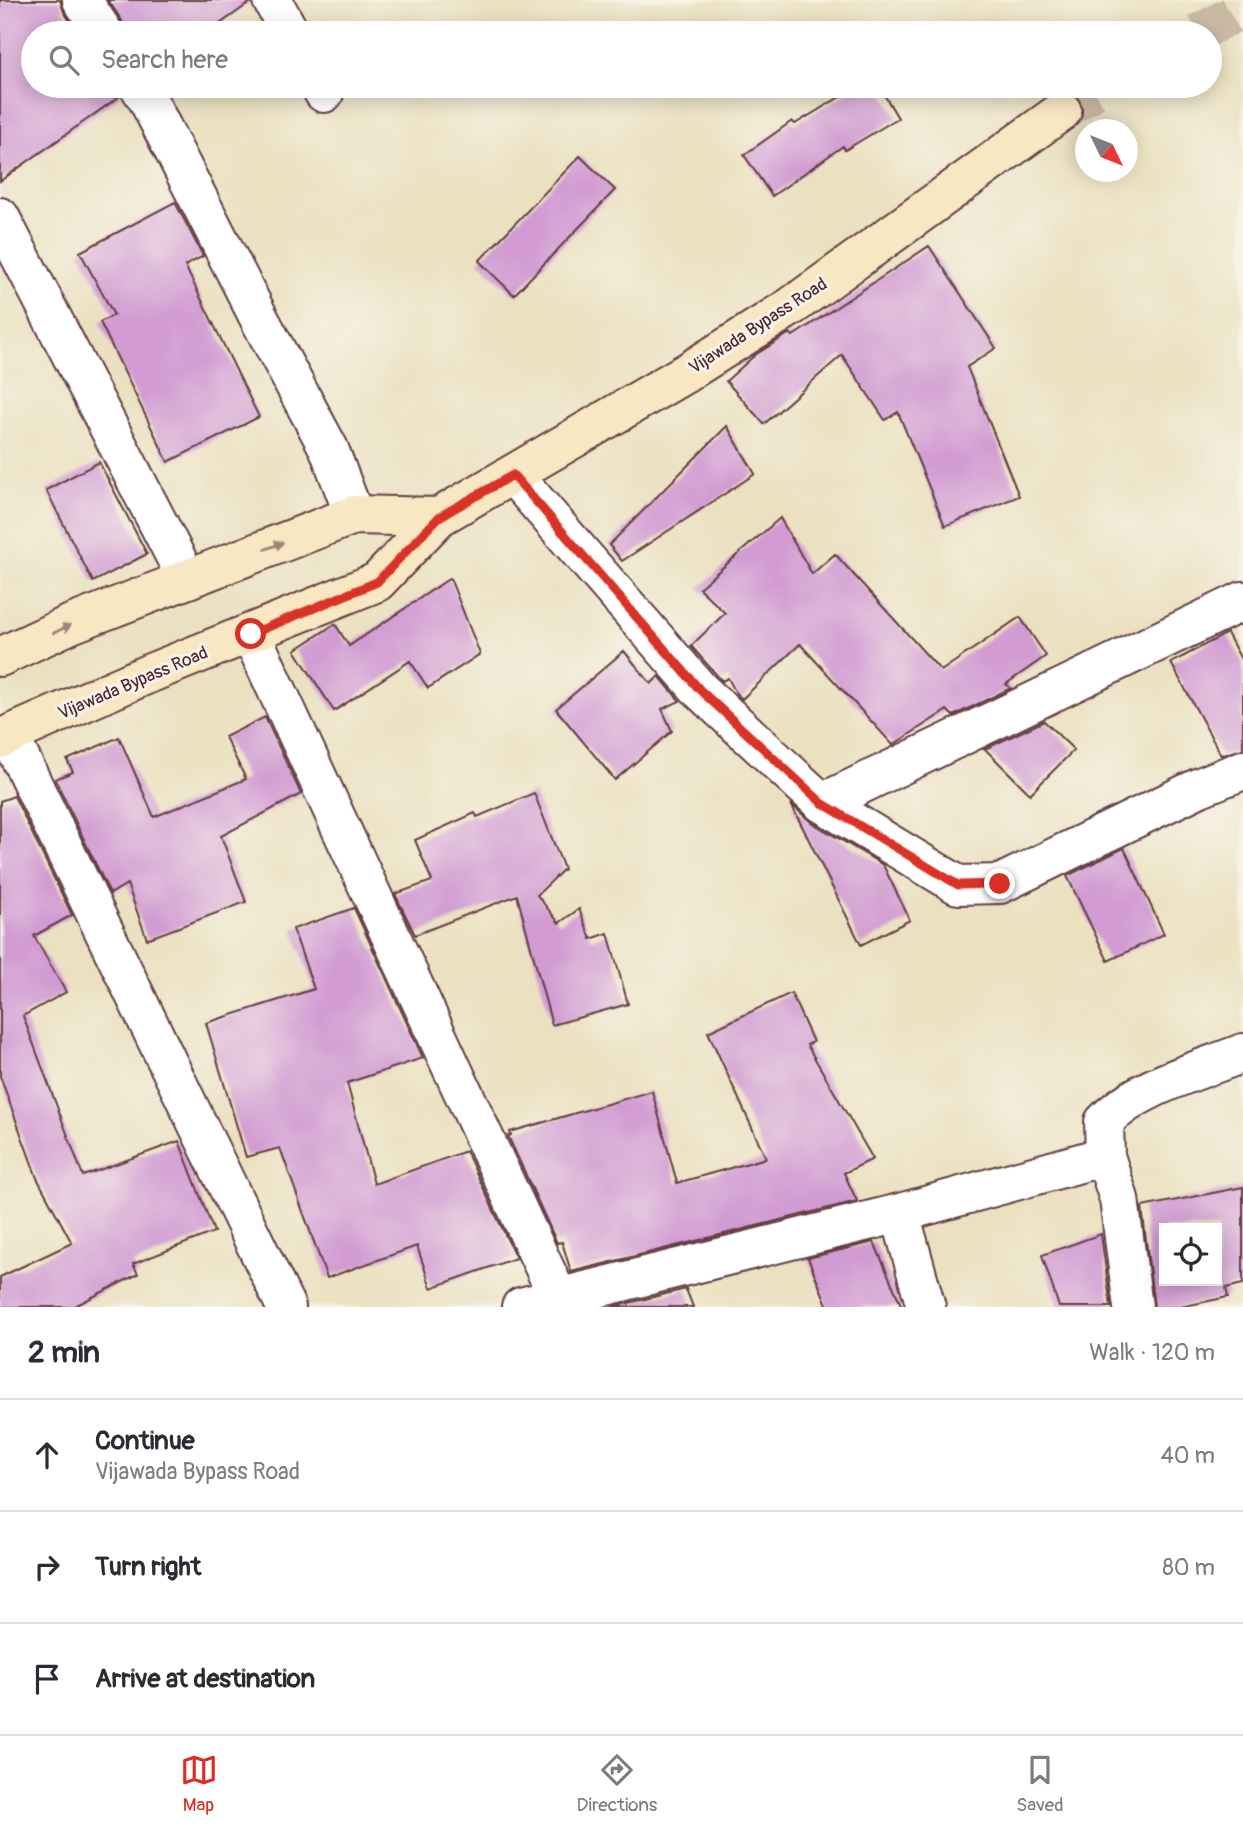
<!DOCTYPE html>
<html lang="en">
<head>
<meta charset="utf-8">
<style>
	:root { --surface:#fff; --page:#f7f7f7; --text:#2b2b33; --muted:#7c7c81; --line:#e1e1e2; --accent:#d93025 }
	body { margin:0; font-family:Pangolin,sans-serif; background:var(--page); color:var(--text) }
	.controls { position:absolute; right:21px; bottom:21px; display:grid; overflow:hidden; border-radius:0px; box-shadow:0 4px 18px #0003 }
	.controls button { width:63px; height:63px; display:grid; place-items:center; padding:0; border:0; border-bottom:2px solid var(--line); background:var(--surface); color:var(--text); font:35px sans-serif }
	.compass { position:absolute; left:1075px; top:119px; width:63px; height:63px; border-radius:50%; background:var(--surface); box-shadow:0 4px 18px #0003; rotate:133deg }
	.stop { position:absolute; width:21px; height:21px; margin:-16px; border:5px solid #d93025; border-radius:50%; background:#fff }
	.stop.end { background:#d93025; border-color:#fff; box-shadow:0 2px 7px #0008 }
	.list { margin:0; padding:0; list-style:none }
	h2 { display:flex; justify-content:space-between; align-items:center; height:91px; margin:0; padding:0 28px; font-size:30px }
	h2 small { font-size:23px; font-weight:400; color:var(--muted) }
	.list li { display:grid; grid-template-columns:46px 1fr auto; gap:21px; align-items:center; box-sizing:border-box; height:112px; padding:0 28px; border-top:2px solid var(--line) }
	.list b { display:block; font-size:26px; white-space:nowrap }
	.list p { margin:0; font-size:23px; white-space:nowrap; color:var(--muted) }
	.list em { font-size:23px; font-style:normal; color:var(--muted) }
	.icon { flex:none; width:38px; height:38px; fill:none; stroke:currentColor; stroke-width:2; stroke-linecap:round; stroke-linejoin:round }
	.map { position:relative; flex:none; width:1243px; height:1307px; overflow:hidden }
	.search { position:absolute; background:var(--surface); box-shadow:0 4px 18px #0003; left:21px; right:21px; top:21px; height:77px; display:flex; align-items:center; gap:18px; box-sizing:border-box; padding:0 24px; border-radius:38px; color:var(--muted); font-size:26px }
	.sheet { height:427px; background:var(--surface) }
	nav { display:flex; justify-content:space-around; align-items:center; box-sizing:border-box; height:98px; border-top:2px solid var(--line); background:var(--surface); font-size:19px; color:var(--muted) }
	nav a { display:grid; justify-items:center; gap:4px }
	nav .on { color:var(--accent) }
	.map>svg:first-child { display:block }
</style>
</head>
<body>
<div class="map">
<svg width="1243" height="1307" viewBox="0 0 1243 1307">
	<rect width="100%" height="100%" fill="#f7f3e8"/>
	<filter id="ink" filterUnits="userSpaceOnUse"><feTurbulence type="fractalNoise" baseFrequency=".0143" numOctaves="2"/><feDisplacementMap in="SourceGraphic" scale="14" xChannelSelector="R" yChannelSelector="G"/><feConvolveMatrix kernelMatrix="1 2 1 2 8 2 1 2 1" color-interpolation-filters="sRGB"/></filter>
	<filter id="wash" filterUnits="userSpaceOnUse"><feTurbulence type="fractalNoise" baseFrequency=".00686" numOctaves="4" result="noise"/><feDisplacementMap in="SourceGraphic" scale="28" xChannelSelector="R" yChannelSelector="G"/><feGaussianBlur stdDeviation="1.57" result="paint"/><feColorMatrix in="noise" values="0 0 0 0 0 0 0 0 0 0 0 0 0 0 0 0 0 1.4 0 .05"/><feComposite in="paint" operator="in"/></filter>
	<g filter="url(#wash)">
		<rect width="100%" height="100%" fill="#ebe1c1"/>
		<g id="blocks">
			<path fill="#d29bd3" fill-rule="evenodd" d="M 0,0 L 60,0 L 64,12 L 78,33 L 33,33 L 33,86 L 117,86 L 120,96 L 0,181 Z
				M 108,0 L 250,0 L 251,2 L 207,33 L 126,33 L 122,21 Z
				M 858,86 L 879,86 L 898,118 L 845,150 L 843,146 L 772,196 L 744,155 L 792,121 L 795,124 Z
				M 580,156 L 615,190 L 514,295 L 479,261 Z
				M 175,202 L 203,256 L 185,266 L 259,417 L 168,462 L 100,322 L 114,315 L 80,252 Z
				M 929,246 L 996,348 L 967,367 L 1019,496 L 945,526 L 898,412 L 885,420 L 842,355 L 764,424 L 726,381 L 755,355 L 790,333 L 793,336 Z
				M 727,426 L 755,474 L 622,561 L 609,545 Z
				M 99,462 L 147,554 L 93,582 L 46,490 Z
				M 780,518 L 812,574 L 835,554 L 941,671 L 1020,617 L 1046,656 L 1006,684 L 1011,688 L 953,716 L 947,710 L 893,745 L 800,644 L 742,699 L 736,693 L 728,678 L 722,681 L 691,646 L 725,613 L 699,588 Z
				M 450,578 L 480,654 L 428,688 L 410,661 L 334,711 L 295,650 L 335,624 L 349,646 Z
				M 1227,633 L 1243,663 L 1243,749 L 1221,755 L 1171,663 Z
				M 624,651 L 651,684 L 659,676 L 680,701 L 662,709 L 672,731 L 615,780 L 556,709 Z
				M 265,717 L 301,794 L 221,836 L 246,902 L 147,939 L 127,884 L 110,894 L 55,779 L 73,772 L 67,760 L 119,737 L 154,817 L 246,779 L 225,737 Z
				M 1044,721 L 1074,750 L 1030,794 L 985,749 Z
				M 534,793 L 564,869 L 537,895 L 559,923 L 579,909 L 591,939 L 608,933 L 628,1004 L 552,1025 L 517,895 L 415,935 L 395,894 L 432,881 L 415,840 L 475,813 L 477,817 Z
				M 14,796 L 72,915 L 34,936 L 66,992 L 23,1016 L 83,1176 L 179,1141 L 214,1232 L 133,1264 L 138,1274 L 73,1307 L 0,1307 L 0,1277 L 72,1243 L 37,1178 L 0,1076 L 0,801 Z
				M 791,804 L 811,822 L 883,865 L 910,920 L 861,945 Z
				M 1124,848 L 1164,934 L 1108,961 L 1067,876 Z
				M 354,908 L 423,1058 L 347,1083 L 374,1184 L 466,1151 L 516,1258 L 431,1288 L 417,1246 L 327,1278 L 280,1148 L 246,1157 L 206,1023 L 314,989 L 293,929 Z
				M 791,993 L 813,1042 L 807,1045 L 873,1159 L 844,1173 L 857,1201 L 571,1272 L 562,1242 L 557,1243 L 508,1136 L 511,1135 L 510,1132 L 652,1091 L 677,1183 L 766,1158 L 708,1032 Z
				M 1243,1187 L 1243,1284 L 1226,1288 L 1228,1297 L 1180,1307 L 1154,1307 L 1142,1207 ZM 1164,1228 L 1217,1228 L 1217,1281 L 1164,1281 Z
				M 1101,1234 L 1111,1307 L 1059,1307 L 1042,1255 Z
				M 874,1242 L 902,1307 L 828,1307 L 808,1258 Z
				M 686,1289 L 693,1307 L 612,1307 Z"/>
		</g>
	</g>
	<g filter="url(#ink)">
		<use href="#blocks" fill-opacity="0" stroke="#623c42" stroke-width="2"/>
		<g fill="none" stroke-linecap="round" stroke-linejoin="round">
			<path stroke="#cbbaa3" stroke-width="38" stroke-dasharray="38 19" stroke-linecap="butt" d="M 1198,33 L 1243,9
				M 1062,111 L 1103,86"/>
			<g stroke="#623c42" stroke-width="42">
				<path id="minor" d="M 82,0 L 104,33
					M 272,0 L 290,33
					M 139,86 L 148,100 L 259,318 L 329,449 L 354,515
					M 320,86 L 324,93
					M 0,217 L 187,579
					M 513,475 L 700,690 L 822,803 L 1243,601
					M 251,634 L 558,1297 L 561,1307
					M 9,735 L 286,1307
					M 822,803 L 958,885 L 1000,884 L 1200,787 L 1243,770
					M 1105,1156 L 1119,1199 L 1133,1307
					M 900,1213 L 926,1307
					M 521,1307 L 900,1213 L 1105,1156 L 1104,1122 C 1136,1087 1198,1071 1243,1053"/>
			</g>
			<g stroke="#623c42" stroke-width="42">
				<path id="secondary" d="M 0,657 L 71,624 L 354,515 L 439,517
					M 0,739 L 148,674 L 377,582 L 439,517 L 686,373 L 792,306 L 1062,111"/>
			</g>
			<use href="#minor" stroke="#fff" stroke-width="38"/>
			<use href="#secondary" stroke="#f8e7c3" stroke-width="38"/>
		</g>
		<defs><path id="oneway-solid" d="M-6-.8H1V-3.2L6.5 0L1 3.2V.8H-6Z" transform="scale(1.75)"/></defs>
		<g fill="#a18377">
			<use href="#oneway-solid" transform="translate(274 546) rotate(-21)"/>
			<use href="#oneway-solid" transform="translate(62 629) rotate(-25)"/>
		</g>
	</g>
	<g fill="none" stroke-linecap="round" stroke-linejoin="round" filter="url(#ink)">
		<path stroke="#d93025" stroke-width="9" d="M 251,634 L 377,582 L 439,517 L 513,475 L 700,690 L 822,803 L 958,885 L 1000,884"/>
	</g>
	<g text-anchor="middle" dominant-baseline="central" stroke-width="6" stroke-linejoin="round" paint-order="stroke">
		<g font-size="18" fill="#4a1f2b" stroke="#f7f3e8">
			<text transform="translate(758 326) rotate(-33)">Vijawada Bypass Road</text>
			<text transform="translate(133 683) rotate(-23)">Vijawada Bypass Road</text>
		</g>
	</g>
</svg>
<div class="controls">
<button><svg class="icon" aria-label="locate" viewBox="0 0 24 24"><circle cx="12" cy="12" r="6"/><path d="M12 2v4M12 18v4M2 12h4M18 12h4"/></svg></button>
</div>
<svg class="compass" viewBox="-18 -18 36 36"><path d="M0-13l5 13h-10z" fill="#e53935"/><path d="M0 13l5-13h-10z" fill="#7c7c81"/></svg>
<div class="stop" style="left:251px;top:634px"></div>
<div class="stop end" style="left:1000px;top:884px"></div>
<div class="search"><svg class="icon" aria-label="search" viewBox="0 0 24 24"><circle cx="10" cy="10" r="6"/><path d="M15 15l6 6"/></svg>Search here</div>
</div>
<section class="sheet">
<h2>2 min<small>Walk · 120 m</small></h2>
<ul class="list">
<li><svg class="icon" aria-label="ahead" viewBox="0 0 24 24"><path d="M12 20V5M6 11l6-6 6 6"/></svg><div><b>Continue</b><p>Vijawada Bypass Road</p></div><em>40 m</em></li>
<li><svg class="icon" aria-label="right" viewBox="0 0 24 24"><path d="M7 20v-9h11M14 6l5 5-5 5"/></svg><div><b>Turn right</b></div><em>80 m</em></li>
<li><svg class="icon" aria-label="arrive" viewBox="0 0 24 24"><path d="M6 21V4h12l-3 4 3 4H6"/></svg><div><b>Arrive at destination</b></div></li>
</ul>
</section>
<nav>
<a class="on"><svg class="icon" aria-label="map" viewBox="0 0 24 24"><path d="M3 6l6-2 6 2 6-2v14l-6 2-6-2-6 2zM9 4v14M15 6v14"/></svg>Map</a>
<a><svg class="icon" aria-label="directions" viewBox="0 0 24 24"><path d="M12 3l9 9-9 9-9-9zM9 14v-3h6M13 9l2 2-2 2"/></svg>Directions</a>
<a><svg class="icon" aria-label="saved" viewBox="0 0 24 24"><path d="M7 4h10v16l-5-4-5 4z"/></svg>Saved</a>
</nav>
</body>
</html>
